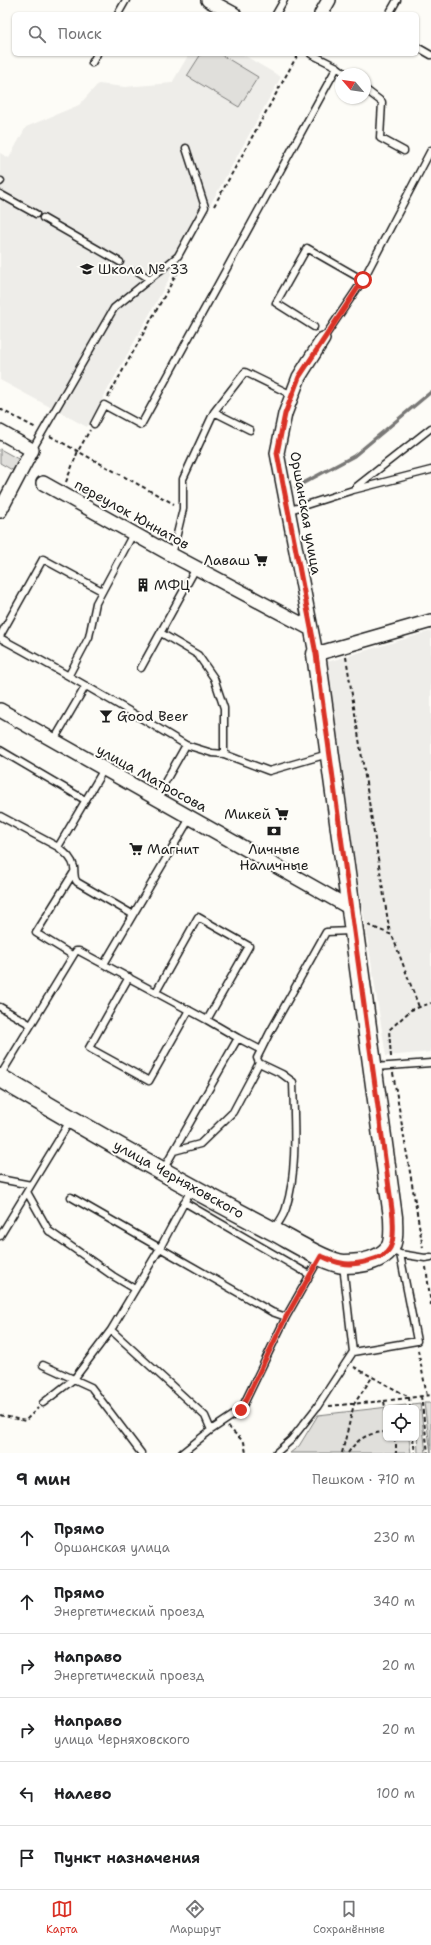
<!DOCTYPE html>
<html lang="ru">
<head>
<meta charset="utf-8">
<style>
	:root { --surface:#fff; --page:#f6f6f6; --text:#202124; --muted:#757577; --line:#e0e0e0; --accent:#d93025 }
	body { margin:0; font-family:"Shantell Sans",sans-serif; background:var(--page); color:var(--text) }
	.controls { position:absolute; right:12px; bottom:12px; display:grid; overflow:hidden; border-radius:6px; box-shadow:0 1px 3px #0004 }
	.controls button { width:36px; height:36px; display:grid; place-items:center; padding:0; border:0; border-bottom:1px solid var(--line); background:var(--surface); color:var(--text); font:20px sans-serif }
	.compass { position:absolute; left:335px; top:68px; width:36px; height:36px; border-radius:50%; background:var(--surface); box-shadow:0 1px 3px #0004; rotate:299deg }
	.stop { position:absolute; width:12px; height:12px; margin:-9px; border:3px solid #d93025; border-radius:50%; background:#fff }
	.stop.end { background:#d93025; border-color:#fff; box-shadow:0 1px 4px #0008 }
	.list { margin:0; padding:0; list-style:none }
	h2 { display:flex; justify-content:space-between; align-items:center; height:52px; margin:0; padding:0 16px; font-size:17px }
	h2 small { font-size:13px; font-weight:400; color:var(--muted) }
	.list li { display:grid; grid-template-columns:26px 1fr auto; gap:12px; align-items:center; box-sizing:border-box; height:64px; padding:0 16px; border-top:1px solid var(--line) }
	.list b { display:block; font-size:15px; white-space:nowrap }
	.list p { margin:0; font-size:13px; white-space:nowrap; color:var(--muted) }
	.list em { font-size:13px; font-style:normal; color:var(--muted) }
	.icon { flex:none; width:22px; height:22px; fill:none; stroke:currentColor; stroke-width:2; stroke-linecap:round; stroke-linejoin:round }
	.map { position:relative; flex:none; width:431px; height:1453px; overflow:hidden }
	.search { position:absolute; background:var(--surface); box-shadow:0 1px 3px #0004; left:12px; right:12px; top:12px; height:44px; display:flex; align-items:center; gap:10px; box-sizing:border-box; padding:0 14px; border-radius:6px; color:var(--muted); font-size:15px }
	.sheet { height:436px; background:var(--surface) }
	nav { display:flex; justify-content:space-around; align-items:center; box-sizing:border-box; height:56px; border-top:1px solid var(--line); background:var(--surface); font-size:11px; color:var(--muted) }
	nav a { display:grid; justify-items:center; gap:2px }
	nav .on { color:var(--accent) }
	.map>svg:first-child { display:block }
</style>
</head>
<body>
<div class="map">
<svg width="431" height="1453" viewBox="0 0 431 1453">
	<rect width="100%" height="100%" fill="#fdfcf7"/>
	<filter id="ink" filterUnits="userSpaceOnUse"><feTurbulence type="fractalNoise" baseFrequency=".025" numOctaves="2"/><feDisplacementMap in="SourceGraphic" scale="8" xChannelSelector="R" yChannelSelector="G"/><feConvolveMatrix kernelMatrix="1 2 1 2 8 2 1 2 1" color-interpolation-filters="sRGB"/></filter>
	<g filter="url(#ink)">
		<path fill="#eeede9" d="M 189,54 L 242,54 L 281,77 L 87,427 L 0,380 L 0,153 L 9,158 L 26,127 L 79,105 L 98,84 L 125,87 L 172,83 Z
			M 431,631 L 431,1052 L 386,1056 L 324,663 Z"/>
		<path fill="#e0dfdb" stroke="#7e7e7c" d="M 201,54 L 220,54 L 258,77 L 239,107 L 187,76 Z
			M 0,449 L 20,460 L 14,471 L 0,463 Z
			M 420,1403 L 426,1453 L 418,1453 L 416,1408 L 412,1408 L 412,1404 Z
			M 424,1403 L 431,1403 L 431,1453 Z
			M 406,1405 L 407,1408 L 386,1408 L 386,1438 L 409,1438 L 411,1453 L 290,1453 L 299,1446 L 318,1415 Z"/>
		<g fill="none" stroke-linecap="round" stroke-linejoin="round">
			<path stroke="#797876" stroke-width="3.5" d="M 296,487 L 354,456 L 431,392"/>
			<g stroke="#1c1c1c" stroke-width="9">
				<path id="lane" d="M 118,14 L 126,0
					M 276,14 L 284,0
					M 389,14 L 397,0
					M 417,47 L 431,55
					M 92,63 L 97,54
					M 337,67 L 346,74
					M 365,89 L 382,102 L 380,138 L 404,151
					M 0,182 L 1,181
					M 0,194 L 36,214
					M 43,218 L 120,262
					M 137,271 L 150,279
					M 314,327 L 276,303 L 307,248 L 363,280
					M 323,339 L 363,280 L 431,150
					M 214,412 L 250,430
					M 94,424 L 104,405 L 141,425 L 337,67 L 311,54
					M 32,450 L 114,308 L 178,256 L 205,207 L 186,148
					M 356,487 L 431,428
					M 287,511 L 353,490 L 431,470
					M 172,555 L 183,509 L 183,479 L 214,412 L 245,372 L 292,395
					M 161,633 L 198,655 L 214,678 L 224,708 L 224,754 L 269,771 L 328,754
					M 0,636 L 43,559 L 102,591
					M 0,638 C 63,672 125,708 186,745
					M 141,668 L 196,568
					M 69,675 L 89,637 L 96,603 L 134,532
					M 54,740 L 85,687
					M 0,750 L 85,800
					M 156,798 L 186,745 L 212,753 L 224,754
					M 0,816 L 58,847 L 104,769
					M 58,847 C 65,853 72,858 74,867 C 75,873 73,877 77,882 L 132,914
					M 72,955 L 36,933 L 74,872
					M 104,964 L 190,818
					M 129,977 L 89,1048 L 149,1081 L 189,1010
					M 156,992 L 198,917 L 249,946 L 207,1020 L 238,1038 L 163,1170
					M 0,1007 L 31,1025
					M 238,1038 L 261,1050
					M 375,1067 L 431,1063
					M 0,1076 L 76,951 L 79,951 L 207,1020
					M 174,1151 L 200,1144 L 233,1112 L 259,1063
					M 0,1179 L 31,1185
					M 27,1192 L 49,1231 L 113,1276 L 135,1289
					M 71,1197 L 160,1248 L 192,1188
					M 184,1202 L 310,1275
					M 274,1230 C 278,1223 284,1216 286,1208 C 298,1171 294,1121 293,1082 L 282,1074 L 259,1063 L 257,1058 L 269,1034 L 326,932 L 351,931
					M 0,1236 L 70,1121
					M 400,1254 L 425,1258 L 431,1257
					M 353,1352 L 417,1341 L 400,1254 L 391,1250
					M 43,1365 L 91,1387 L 141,1453
					M 43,1403 L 74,1379 L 111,1330
					M 211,1430 L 241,1410 L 286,1317
					M 182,1453 L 211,1430 L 205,1416 L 111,1330 L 160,1248 L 272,1312 L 286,1317 L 320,1257
					M 276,1453 L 291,1440 L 317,1407 L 353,1352 L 343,1265"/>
			</g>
			<g stroke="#1c1c1c" stroke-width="16">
				<path id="street" d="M 208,0 L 234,14
					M 321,14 L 329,0
					M 323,339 L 299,377 L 285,414 L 277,453 L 316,654 L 431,621
					M 0,432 L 32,450 L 0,511
					M 43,483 L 172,555 L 311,629
					M 0,710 L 352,909"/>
			</g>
			<g stroke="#1c1c1c" stroke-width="21">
				<path id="secondary" d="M 0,1078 C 91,1131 182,1184 275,1232 C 292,1241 327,1263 344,1264 C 359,1264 379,1261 389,1249 C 395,1242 393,1226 393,1217 L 316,654"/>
			</g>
			<path stroke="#1c1c1c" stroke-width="2" stroke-dasharray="4 3" stroke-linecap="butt" d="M 214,206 L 298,54
				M 108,397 L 181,266
				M 0,409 L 36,428
				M 50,436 L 174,504
				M 66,482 L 78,451 L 90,430
				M 346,657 L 390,934
				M 368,925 L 392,935 L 419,1007
				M 391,1057 L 389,1030 L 411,1010 L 431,1003
				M 393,1073 L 423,1248
				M 426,1267 L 431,1305
				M 418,1350 L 427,1396
				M 354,1367 L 409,1397
				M 421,1396 L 428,1453
				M 409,1397 L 410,1408
				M 384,1401 L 431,1395
				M 329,1406 L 384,1401 L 386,1414
				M 0,1415 L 25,1421 L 38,1408
				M 228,1427 L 244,1442 L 246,1453
				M 393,1438 L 396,1442 L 396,1453
				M 413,1438 L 415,1453
				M 342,1453 L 354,1404 L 373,1376
				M 348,1453 C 358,1438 368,1433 386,1432"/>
			<use href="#lane" stroke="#fdfcf7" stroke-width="6"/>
			<use href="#street" stroke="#fdfcf7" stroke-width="13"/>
			<use href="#secondary" stroke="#fdfcf7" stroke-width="18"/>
		</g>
	</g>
	<g fill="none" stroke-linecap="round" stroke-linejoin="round" filter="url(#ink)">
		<path stroke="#d93025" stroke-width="5" d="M 241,1410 L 286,1317 L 321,1256 C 327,1258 334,1262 341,1263 C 353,1266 384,1260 390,1248 C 395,1239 393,1226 393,1217 L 316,654 L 277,453 L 285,414 L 299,377 L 363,280"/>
	</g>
	<defs>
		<g id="school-bare" transform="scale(1.08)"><path d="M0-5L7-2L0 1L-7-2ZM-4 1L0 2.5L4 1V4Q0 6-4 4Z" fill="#1c1c1c" stroke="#fdfcf7" stroke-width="2.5" paint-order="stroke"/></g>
		<g id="supermarket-bare" transform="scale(1.08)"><path d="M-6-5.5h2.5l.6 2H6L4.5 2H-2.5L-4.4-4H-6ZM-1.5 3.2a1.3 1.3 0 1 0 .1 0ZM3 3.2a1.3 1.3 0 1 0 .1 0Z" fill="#1c1c1c" stroke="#fdfcf7" stroke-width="2.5" paint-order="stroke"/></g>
		<g id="building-bare" transform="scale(1.08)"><path d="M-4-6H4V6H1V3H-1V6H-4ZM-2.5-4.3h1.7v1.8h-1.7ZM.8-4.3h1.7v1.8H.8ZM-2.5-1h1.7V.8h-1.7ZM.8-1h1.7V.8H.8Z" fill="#1c1c1c" stroke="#fdfcf7" stroke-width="2.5" paint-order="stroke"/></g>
		<g id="bar-bare" transform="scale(1.08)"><path d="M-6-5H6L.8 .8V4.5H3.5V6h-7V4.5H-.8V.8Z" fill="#1c1c1c" stroke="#fdfcf7" stroke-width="2.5" paint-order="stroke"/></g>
		<g id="bank-bare" transform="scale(1.08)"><path d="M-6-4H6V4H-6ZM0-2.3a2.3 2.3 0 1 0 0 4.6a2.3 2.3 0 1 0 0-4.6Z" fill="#1c1c1c" stroke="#fdfcf7" stroke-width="2.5" paint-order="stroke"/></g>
	</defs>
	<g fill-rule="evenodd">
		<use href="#school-bare" x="87" y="269"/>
		<use href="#supermarket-bare" x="261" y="560"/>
		<use href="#building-bare" x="143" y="585"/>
		<use href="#bar-bare" x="106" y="716"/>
		<use href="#supermarket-bare" x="282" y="814"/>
		<use href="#bank-bare" x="274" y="831"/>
		<use href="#supermarket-bare" x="136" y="849"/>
	</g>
	<g text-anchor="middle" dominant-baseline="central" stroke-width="4" stroke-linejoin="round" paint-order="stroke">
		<g font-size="14" fill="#1c1c1c" stroke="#fdfcf7" text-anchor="start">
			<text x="98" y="269">Школа № 33</text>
			<text x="250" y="560" text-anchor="end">Лаваш</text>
			<text x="154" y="585">МФЦ</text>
			<text x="117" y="716">Good Beer</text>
			<text x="271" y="814" text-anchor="end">Микей</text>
			<text x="147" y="849">Магнит</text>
			<text x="274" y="849" text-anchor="middle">Личные<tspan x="274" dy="16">Наличные</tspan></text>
		</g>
		<g font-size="14" fill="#1c1c1c" stroke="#fdfcf7">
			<text transform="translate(306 513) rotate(80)">Оршанская улица</text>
			<text transform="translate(132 514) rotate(29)">переулок Юннатов</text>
			<text transform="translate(152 778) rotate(29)">улица Матросова</text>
			<text transform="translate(179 1179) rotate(29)">улица Черняховского</text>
		</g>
	</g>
</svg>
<div class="controls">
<button><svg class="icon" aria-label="locate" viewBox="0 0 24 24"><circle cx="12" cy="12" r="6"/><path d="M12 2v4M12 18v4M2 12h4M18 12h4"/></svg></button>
</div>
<svg class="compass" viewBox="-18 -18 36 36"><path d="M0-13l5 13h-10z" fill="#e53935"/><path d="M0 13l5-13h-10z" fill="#757577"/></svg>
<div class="stop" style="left:363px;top:280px"></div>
<div class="stop end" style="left:241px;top:1410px"></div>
<div class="search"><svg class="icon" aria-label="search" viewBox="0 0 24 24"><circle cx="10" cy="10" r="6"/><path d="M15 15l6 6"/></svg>Поиск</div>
</div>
<section class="sheet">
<h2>9 мин<small>Пешком · 710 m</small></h2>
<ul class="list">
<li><svg class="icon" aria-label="ahead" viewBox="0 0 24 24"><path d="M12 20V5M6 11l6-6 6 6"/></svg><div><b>Прямо</b><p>Оршанская улица</p></div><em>230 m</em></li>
<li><svg class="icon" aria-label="ahead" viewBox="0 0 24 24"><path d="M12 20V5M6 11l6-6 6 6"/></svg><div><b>Прямо</b><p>Энергетический проезд</p></div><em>340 m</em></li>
<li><svg class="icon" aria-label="right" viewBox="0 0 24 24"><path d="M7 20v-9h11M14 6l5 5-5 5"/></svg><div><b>Направо</b><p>Энергетический проезд</p></div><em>20 m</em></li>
<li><svg class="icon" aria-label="right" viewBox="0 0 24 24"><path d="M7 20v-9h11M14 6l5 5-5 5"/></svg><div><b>Направо</b><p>улица Черняховского</p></div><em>20 m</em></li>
<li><svg class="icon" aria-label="left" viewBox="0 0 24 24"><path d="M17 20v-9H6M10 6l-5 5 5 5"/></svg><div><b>Налево</b></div><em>100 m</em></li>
<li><svg class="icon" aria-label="arrive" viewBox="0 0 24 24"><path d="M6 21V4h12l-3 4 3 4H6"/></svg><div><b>Пункт назначения</b></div></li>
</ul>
</section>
<nav>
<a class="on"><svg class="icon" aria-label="map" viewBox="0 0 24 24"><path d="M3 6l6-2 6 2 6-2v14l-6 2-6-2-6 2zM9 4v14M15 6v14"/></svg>Карта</a>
<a><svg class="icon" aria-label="directions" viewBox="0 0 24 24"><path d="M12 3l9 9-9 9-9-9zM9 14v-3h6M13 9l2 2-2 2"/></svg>Маршрут</a>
<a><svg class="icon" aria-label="saved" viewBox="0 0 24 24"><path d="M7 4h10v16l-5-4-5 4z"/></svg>Сохранённые</a>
</nav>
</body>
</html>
